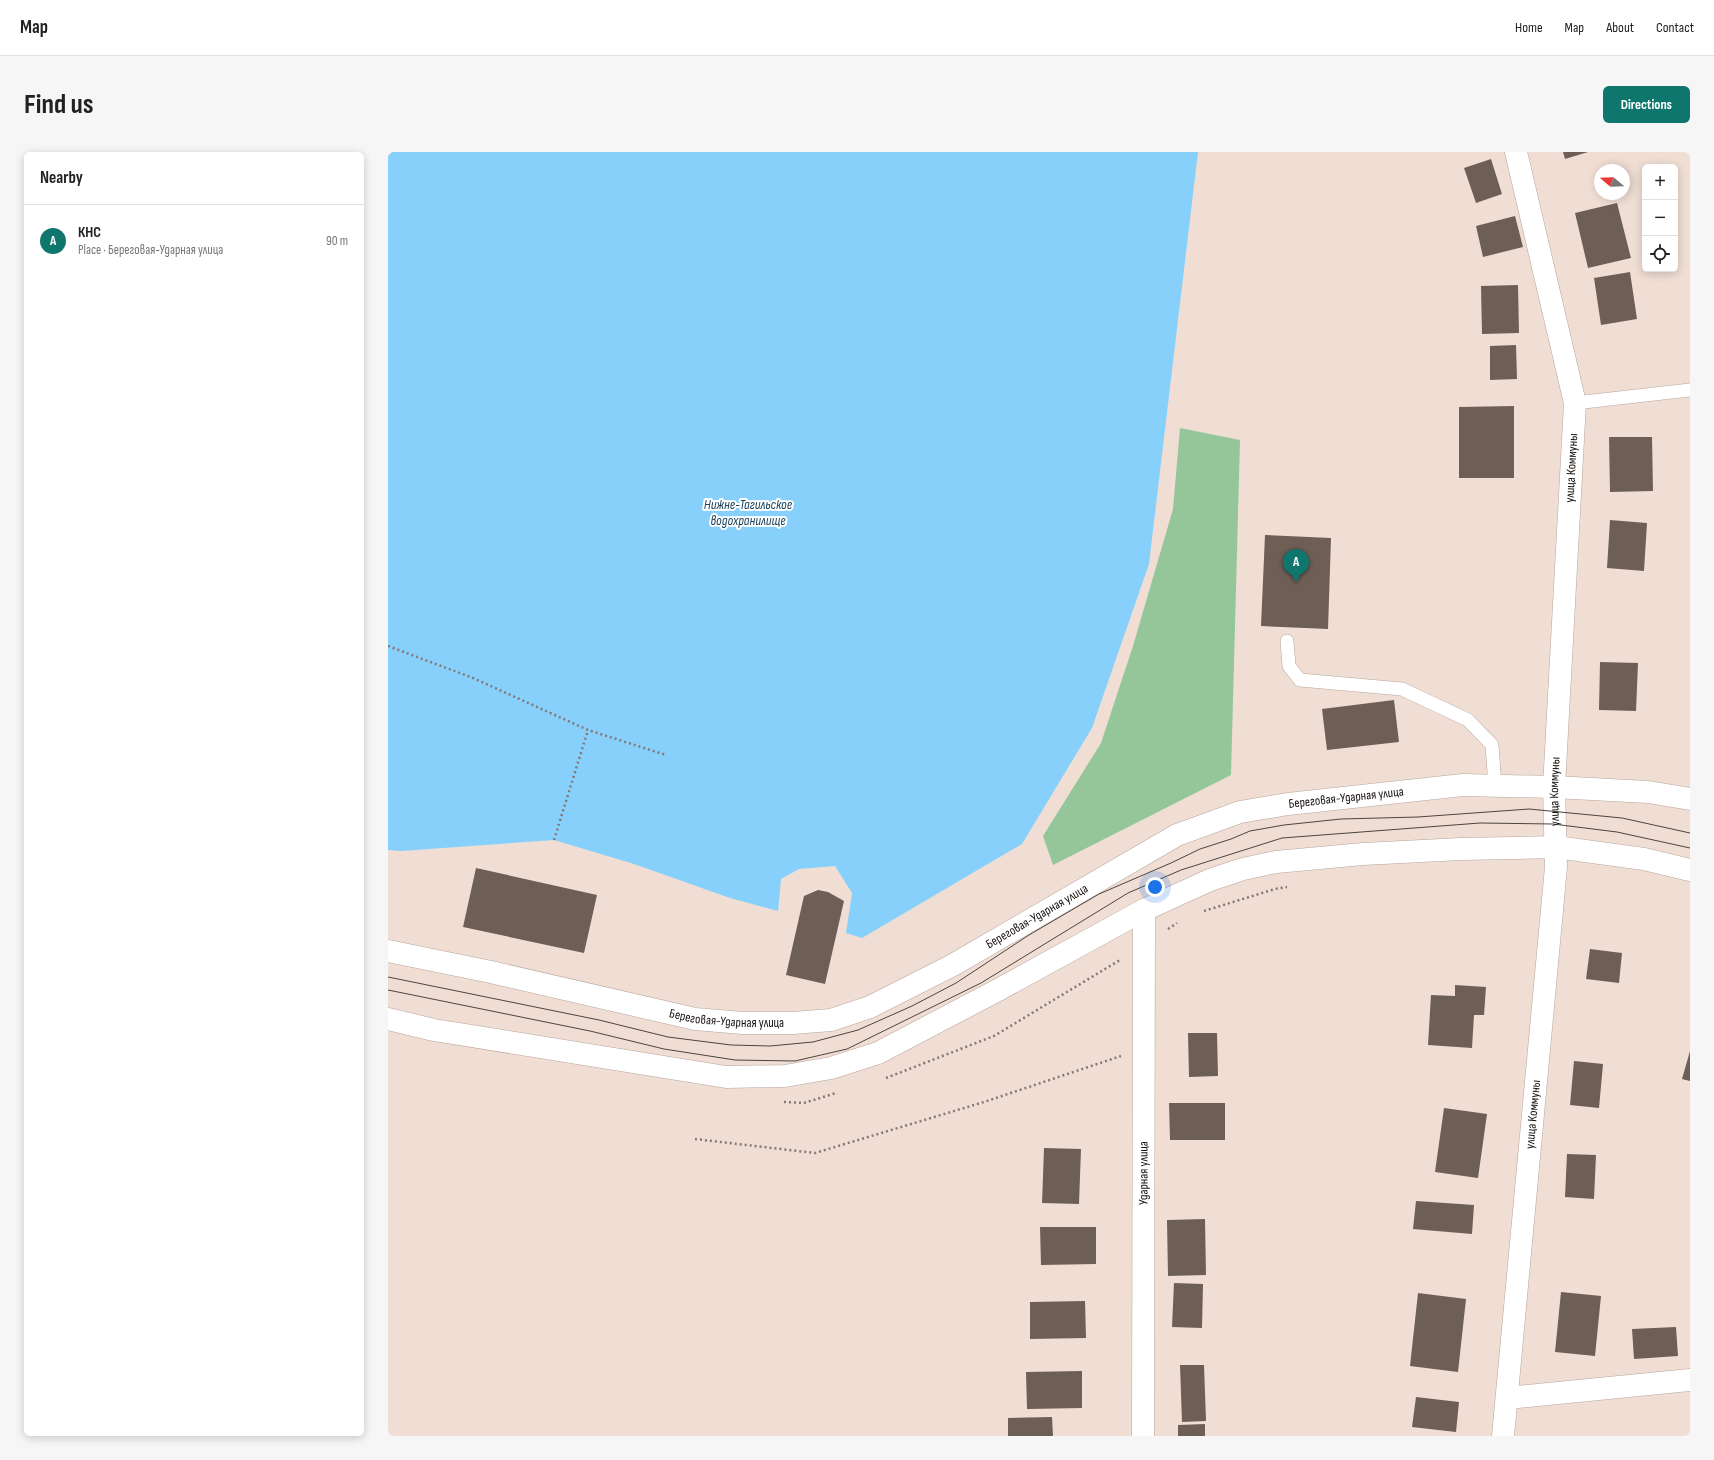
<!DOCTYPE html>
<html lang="en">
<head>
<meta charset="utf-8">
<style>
	:root { --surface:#fff; --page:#f6f6f6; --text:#222; --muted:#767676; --line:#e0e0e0; --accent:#0f766e }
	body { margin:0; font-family:"Sofia Sans Condensed",sans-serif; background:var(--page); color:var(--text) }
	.controls { position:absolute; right:12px; top:12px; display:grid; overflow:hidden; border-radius:6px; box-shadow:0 2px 10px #0003 }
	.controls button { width:36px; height:36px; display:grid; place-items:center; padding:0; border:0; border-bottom:1px solid var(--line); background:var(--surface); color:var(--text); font:20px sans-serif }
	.compass { position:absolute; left:1206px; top:12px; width:36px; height:36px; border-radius:50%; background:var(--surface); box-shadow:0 2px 10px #0003; rotate:289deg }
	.you { position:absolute; left:767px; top:735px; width:14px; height:14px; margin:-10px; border:3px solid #fff; border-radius:50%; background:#1a73e8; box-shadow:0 0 0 6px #1a73e833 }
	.badge { display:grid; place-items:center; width:26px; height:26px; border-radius:50%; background:var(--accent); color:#fff; font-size:13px; font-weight:700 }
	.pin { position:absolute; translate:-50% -33px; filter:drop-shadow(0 1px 2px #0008) }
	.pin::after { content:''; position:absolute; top:21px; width:14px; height:12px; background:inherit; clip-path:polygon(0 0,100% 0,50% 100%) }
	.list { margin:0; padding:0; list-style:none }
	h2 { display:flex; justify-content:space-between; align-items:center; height:52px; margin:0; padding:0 16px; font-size:17px }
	h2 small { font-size:13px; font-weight:400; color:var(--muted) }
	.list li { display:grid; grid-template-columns:26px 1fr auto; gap:12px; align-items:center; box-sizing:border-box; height:72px; padding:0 16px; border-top:1px solid var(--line) }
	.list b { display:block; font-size:15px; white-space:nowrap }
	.list p { margin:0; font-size:13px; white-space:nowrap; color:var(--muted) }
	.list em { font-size:13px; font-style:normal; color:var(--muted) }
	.icon { flex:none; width:22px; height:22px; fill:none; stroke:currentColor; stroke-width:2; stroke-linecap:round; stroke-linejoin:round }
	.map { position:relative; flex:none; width:1302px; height:1284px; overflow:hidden; border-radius:6px }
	header { display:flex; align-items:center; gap:24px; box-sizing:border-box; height:56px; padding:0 20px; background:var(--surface); border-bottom:1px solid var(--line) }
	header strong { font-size:19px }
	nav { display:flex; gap:22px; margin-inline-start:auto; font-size:14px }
	.intro { display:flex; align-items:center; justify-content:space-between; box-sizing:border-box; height:96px; padding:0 24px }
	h1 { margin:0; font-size:28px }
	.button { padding:10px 18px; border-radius:6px; background:var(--accent); color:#fff; font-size:14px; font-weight:700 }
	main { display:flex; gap:24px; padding:0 24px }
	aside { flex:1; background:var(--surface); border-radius:6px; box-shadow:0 2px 10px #0003 }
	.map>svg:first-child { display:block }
</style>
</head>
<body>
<header>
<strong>Map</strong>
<nav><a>Home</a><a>Map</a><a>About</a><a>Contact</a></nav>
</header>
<div class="intro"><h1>Find us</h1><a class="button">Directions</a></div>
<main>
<aside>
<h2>Nearby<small></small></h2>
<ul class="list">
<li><span class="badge">A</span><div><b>КНС</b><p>Place · Береговая-Ударная улица</p></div><em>90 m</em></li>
</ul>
</aside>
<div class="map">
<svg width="1302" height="1284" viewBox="0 0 1302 1284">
	<rect width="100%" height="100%" fill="#f0ded4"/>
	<path fill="#95c69a" d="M 792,276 L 852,288 L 843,623 L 665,713 L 655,684 L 713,591 L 745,494 L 785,357 Z"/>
	<path fill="#87d0fc" d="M 0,0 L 810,0 L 761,412 L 704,576 L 634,692 L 474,786 L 458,781 L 464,741 L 447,714 L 411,717 L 393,727 L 390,759 L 342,746 L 246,712 L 166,688 L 13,699 L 0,698 Z"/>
	<path fill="#6d5e56" d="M 1175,0 L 1200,0 L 1177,7 Z
		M 1103,7 L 1114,42 L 1088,51 L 1076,16 Z
		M 1229,51 L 1243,106 L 1200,116 L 1187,61 Z
		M 1127,64 L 1135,95 L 1095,105 L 1088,74 Z
		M 1242,120 L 1249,167 L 1213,173 L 1206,126 Z
		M 1130,133 L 1131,181 L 1094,182 L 1093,134 Z
		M 1128,193 L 1129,227 L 1102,228 L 1102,194 Z
		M 1126,254 L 1126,326 L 1071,326 L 1071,255 Z
		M 1221,285 L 1264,285 L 1265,339 L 1222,340 Z
		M 1222,368 L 1259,371 L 1256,419 L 1219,416 Z
		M 877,383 L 943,386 L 940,477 L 873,474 Z
		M 1212,510 L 1250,511 L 1248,559 L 1211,558 Z
		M 1006,548 L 1011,590 L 939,598 L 934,557 Z
		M 88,716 L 209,743 L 196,801 L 75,775 Z
		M 430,738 L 440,740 L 456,749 L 437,832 L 398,823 L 416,744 Z
		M 1202,797 L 1234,801 L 1231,831 L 1198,827 Z
		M 1067,833 L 1098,835 L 1096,863 L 1086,863 L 1084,896 L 1040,893 L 1043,843 L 1067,844 Z
		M 800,881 L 829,881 L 830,924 L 801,925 Z
		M 1302,899 L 1302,929 L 1294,927 Z
		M 1186,909 L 1215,912 L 1211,956 L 1182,953 Z
		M 781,951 L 837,951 L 837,988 L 782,988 Z
		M 1056,956 L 1099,962 L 1090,1026 L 1047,1020 Z
		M 656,996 L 693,997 L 691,1052 L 654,1051 Z
		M 1179,1002 L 1208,1003 L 1206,1047 L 1177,1045 Z
		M 1028,1049 L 1086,1053 L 1084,1082 L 1025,1077 Z
		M 817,1067 L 818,1123 L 780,1124 L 779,1068 Z
		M 652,1075 L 708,1075 L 708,1112 L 653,1113 Z
		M 786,1131 L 815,1132 L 814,1176 L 784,1175 Z
		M 1173,1140 L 1213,1144 L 1207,1204 L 1167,1200 Z
		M 1030,1141 L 1078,1147 L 1070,1220 L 1022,1214 Z
		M 697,1149 L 698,1186 L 642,1187 L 642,1150 Z
		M 1288,1175 L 1290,1204 L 1246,1207 L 1244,1177 Z
		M 792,1213 L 816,1213 L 818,1269 L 794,1270 Z
		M 694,1219 L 694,1256 L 639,1257 L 638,1220 Z
		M 1028,1245 L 1071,1250 L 1068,1280 L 1024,1275 Z
		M 664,1265 L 665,1284 L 620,1284 L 620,1266 Z
		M 817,1272 L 817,1284 L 790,1284 L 790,1273 Z"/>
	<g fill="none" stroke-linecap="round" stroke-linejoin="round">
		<g stroke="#b7a59c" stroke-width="14">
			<path id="service" d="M 1187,251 L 1302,238
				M 899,489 L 901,514 L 912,528 L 1014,537 L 1080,568 L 1104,593 L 1107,634"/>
		</g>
		<g stroke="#b7a59c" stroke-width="23">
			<g id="minor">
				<path d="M 1119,1246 L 1302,1228"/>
				<path id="s1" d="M 755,1284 L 756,758"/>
				<path id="s2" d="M 1115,1284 L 1168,715 L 1166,635 L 1187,251 L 1128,0"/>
			</g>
		</g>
		<g stroke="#b7a59c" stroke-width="23">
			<g id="secondary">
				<path id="s3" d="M 0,799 L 103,820 L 307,867 L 355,871 L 405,871 L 443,868 L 482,855 L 565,813 L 789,683 L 852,660 L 900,652 L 1075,633 L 1166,635 L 1260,640 L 1302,647"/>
				<path d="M 0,867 L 46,878 L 338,925 L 397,924 L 443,916 L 490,901 L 610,838 L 756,758 L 822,728 L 855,717 L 888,710 L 975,702 L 1073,697 L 1168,695 L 1256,707 L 1302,718"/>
			</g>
		</g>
		<path stroke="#847872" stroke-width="2.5" stroke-dasharray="2 3" stroke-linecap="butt" d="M 0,494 L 85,526 L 200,578 L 278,603
			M 166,688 L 200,578
			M 816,759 L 887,737 L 899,735
			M 780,777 L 789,771
			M 498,926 L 606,884 L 732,808
			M 396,950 L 416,951 L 448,941
			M 307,987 L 427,1001 L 596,950 L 733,904"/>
		<use href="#service" stroke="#fff" stroke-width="13"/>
		<use href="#minor" stroke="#fff" stroke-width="22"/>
		<use href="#secondary" stroke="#fff" stroke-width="22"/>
		<path stroke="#4d4440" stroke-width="1" d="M 0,825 L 211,868 L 280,885 L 343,893 L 382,894 L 425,890 L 470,878 L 524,854 L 568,831 L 641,783 L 711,742 L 783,711 L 812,697 L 843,687 L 862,679 L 896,673 L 953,667 L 1030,665 L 1141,657 L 1234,666 L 1302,681
			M 0,838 L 202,879 L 276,897 L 347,908 L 407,909 L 459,897 L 593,831 L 740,741 L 793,718 L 894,686 L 1092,671 L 1165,672 L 1229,680 L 1302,696"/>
	</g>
	<g text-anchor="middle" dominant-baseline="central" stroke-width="4" stroke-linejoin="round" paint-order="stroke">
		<g font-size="13" fill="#18120f" stroke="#fff">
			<text stroke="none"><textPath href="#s2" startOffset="971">улица Коммуны</textPath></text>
			<text stroke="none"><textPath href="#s2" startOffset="647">улица Коммуны</textPath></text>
			<text stroke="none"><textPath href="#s3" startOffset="1018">Береговая-Ударная улица</textPath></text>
			<text stroke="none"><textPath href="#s3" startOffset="682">Береговая-Ударная улица</textPath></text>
			<text stroke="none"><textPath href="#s3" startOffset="346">Береговая-Ударная улица</textPath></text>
			<text stroke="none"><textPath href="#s2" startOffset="323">улица Коммуны</textPath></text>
			<text stroke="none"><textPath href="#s1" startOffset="263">Ударная улица</textPath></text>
		</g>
		<g font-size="14" font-style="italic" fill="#1c455c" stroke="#fff">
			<text x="360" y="352">Нижне-Тагильское<tspan x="360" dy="16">водохранилище</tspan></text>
		</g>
	</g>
</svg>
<div class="controls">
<button>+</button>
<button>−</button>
<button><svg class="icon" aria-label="locate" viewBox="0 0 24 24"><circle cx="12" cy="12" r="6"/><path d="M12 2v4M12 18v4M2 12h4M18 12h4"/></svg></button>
</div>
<svg class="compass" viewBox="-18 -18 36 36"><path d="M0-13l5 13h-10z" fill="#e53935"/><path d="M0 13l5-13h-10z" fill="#767676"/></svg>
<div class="you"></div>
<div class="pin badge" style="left:908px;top:430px">A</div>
</div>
</main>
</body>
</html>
